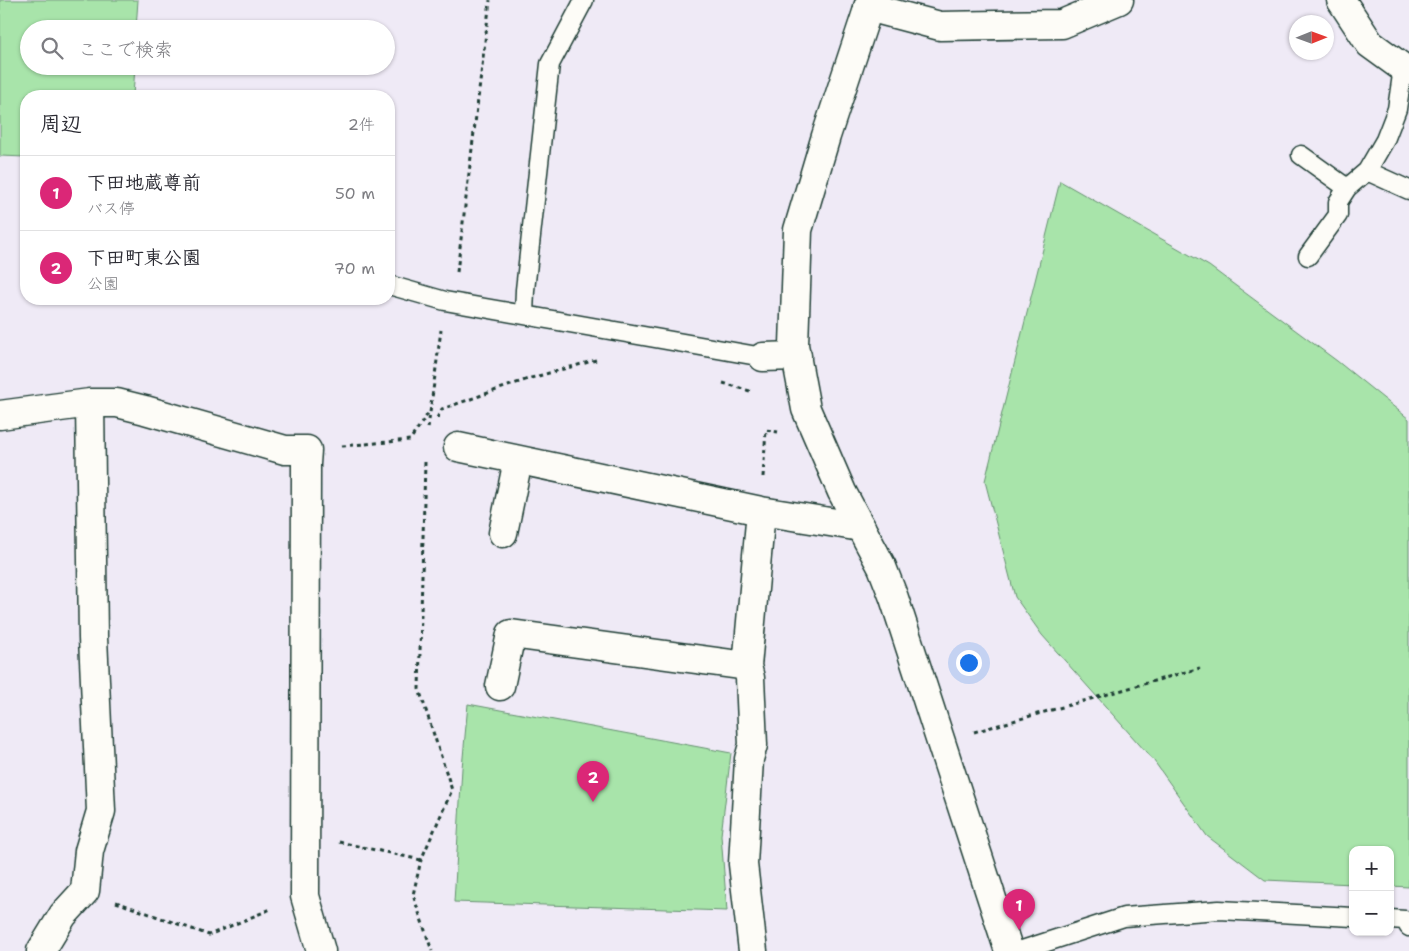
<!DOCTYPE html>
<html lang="ja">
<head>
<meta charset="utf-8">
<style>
	:root { --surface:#fff; --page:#f7f7f7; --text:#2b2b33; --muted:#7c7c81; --line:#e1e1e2; --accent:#db2777 }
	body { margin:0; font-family:"Shantell Sans","Klee One",sans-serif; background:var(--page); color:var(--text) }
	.controls { position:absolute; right:15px; bottom:15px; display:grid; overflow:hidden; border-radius:10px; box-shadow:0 1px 4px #0004 }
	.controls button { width:45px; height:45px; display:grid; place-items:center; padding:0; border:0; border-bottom:1px solid var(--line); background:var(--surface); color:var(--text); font:25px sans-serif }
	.compass { position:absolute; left:1289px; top:15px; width:45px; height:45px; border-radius:50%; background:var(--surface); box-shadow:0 1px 4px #0004; rotate:89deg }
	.you { position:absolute; left:968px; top:662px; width:18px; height:18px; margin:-12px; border:4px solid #fff; border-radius:50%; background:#1a73e8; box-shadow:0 0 0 8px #1a73e833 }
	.badge { display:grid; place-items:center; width:32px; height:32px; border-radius:50%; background:var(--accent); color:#fff; font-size:16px; font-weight:700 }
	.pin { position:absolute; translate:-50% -41px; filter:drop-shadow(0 1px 2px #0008) }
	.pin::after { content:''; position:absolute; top:26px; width:18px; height:15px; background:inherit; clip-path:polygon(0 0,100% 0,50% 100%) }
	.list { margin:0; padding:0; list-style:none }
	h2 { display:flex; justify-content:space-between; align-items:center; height:65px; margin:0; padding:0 20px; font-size:21px }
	h2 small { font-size:16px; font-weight:400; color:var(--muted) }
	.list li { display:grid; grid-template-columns:32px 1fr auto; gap:15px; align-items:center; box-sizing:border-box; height:75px; padding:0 20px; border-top:1px solid var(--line) }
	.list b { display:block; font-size:19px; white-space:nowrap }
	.list p { margin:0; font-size:16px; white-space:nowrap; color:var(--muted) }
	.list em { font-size:16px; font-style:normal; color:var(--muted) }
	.icon { flex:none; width:28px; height:28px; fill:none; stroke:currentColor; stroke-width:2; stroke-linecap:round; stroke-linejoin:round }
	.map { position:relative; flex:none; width:1409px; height:951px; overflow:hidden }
	.search { position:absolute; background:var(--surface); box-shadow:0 1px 4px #0004; left:20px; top:20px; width:375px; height:55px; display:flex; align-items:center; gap:12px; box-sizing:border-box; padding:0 18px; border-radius:28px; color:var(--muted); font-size:19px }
	.panel { position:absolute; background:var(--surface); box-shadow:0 1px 4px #0004; left:20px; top:90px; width:375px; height:215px; border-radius:20px }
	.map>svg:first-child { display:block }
</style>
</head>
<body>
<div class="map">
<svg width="1409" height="951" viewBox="0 0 1409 951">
	<rect width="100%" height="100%" fill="#efeaf6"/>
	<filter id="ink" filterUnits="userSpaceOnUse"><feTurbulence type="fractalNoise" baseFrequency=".02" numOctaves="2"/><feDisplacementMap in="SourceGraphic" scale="10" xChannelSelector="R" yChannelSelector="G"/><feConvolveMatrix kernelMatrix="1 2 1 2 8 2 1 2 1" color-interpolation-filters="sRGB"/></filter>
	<g filter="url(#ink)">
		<path fill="#a8e4aa" stroke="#64906f" d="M 0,0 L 138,0 L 136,29 L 29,29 L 29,66 L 135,66 L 133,96 L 26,96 L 26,157 L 0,156 Z
			M 1060,181 L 1209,266 L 1337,361 L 1409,419 L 1409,887 L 1390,886 L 1390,850 L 1353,850 L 1353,884 L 1265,880 L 1207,836 L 1154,761 L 1042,635 L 1015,597 L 985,481 Z
			M 468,704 L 731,753 L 721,835 L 727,911 L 454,902 L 462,768 Z"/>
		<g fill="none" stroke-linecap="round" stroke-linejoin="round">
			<g stroke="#1f3d34" stroke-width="21">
				<path id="lane" d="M 1403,68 L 1397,109 L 1385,140 L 1367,171 L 1409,190
					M 1301,155 L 1347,188
					M 1308,256 L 1338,215 L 1338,202 L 1347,188 L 1367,171
					M 389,285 L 445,301 L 763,357
					M 524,314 L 525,290 L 550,64 L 584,0
					M 1390,919 L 1405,920 L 1409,927
					M 1019,951 L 1124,917 L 1219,910 L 1353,917"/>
			</g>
			<g stroke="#1f3d34" stroke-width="31">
				<path id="street" d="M 1341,0 L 1370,44 L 1403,68 L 1409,70
					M 868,7 L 940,26 L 1062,24 L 1119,0
					M 763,357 L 797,356
					M 0,415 L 90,403 L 117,403 L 145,410 L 285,450 L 307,450 L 306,464 L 305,896 L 321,951
					M 458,447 L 761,511
					M 503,533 L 518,460
					M 500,686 L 511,634 L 747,666
					M 41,951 L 63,915 L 85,891 L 89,851 L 101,811 L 93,638 L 90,403
					M 753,951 L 743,864 L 749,759 L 753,745 L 750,678 L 747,666 L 761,511 L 861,527"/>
			</g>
			<g stroke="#1f3d34" stroke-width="31">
				<path id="secondary" d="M 871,0 L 826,136 L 798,230 L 794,345 L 806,409 L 842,492 L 882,567 L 894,598 L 1009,951"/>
			</g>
			<path stroke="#1f3d34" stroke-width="3" stroke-dasharray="4 4" stroke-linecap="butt" d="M 457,272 L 490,0
				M 723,383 L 750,391
				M 437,418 L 442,409 L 531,378 L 596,360
				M 428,428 L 441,330
				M 342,446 L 410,440 L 429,412
				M 425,462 L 419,689 L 452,790 L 421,860 L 413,895 L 432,951
				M 763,477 L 766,430 L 778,432
				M 974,732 L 1200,668
				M 339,842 L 421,860
				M 116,902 L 209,935 L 271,909"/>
			<use href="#lane" stroke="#fdfcf7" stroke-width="18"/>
			<use href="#street" stroke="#fdfcf7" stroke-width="28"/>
			<use href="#secondary" stroke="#fdfcf7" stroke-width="28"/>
		</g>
	</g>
</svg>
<div class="controls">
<button>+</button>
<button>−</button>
</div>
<svg class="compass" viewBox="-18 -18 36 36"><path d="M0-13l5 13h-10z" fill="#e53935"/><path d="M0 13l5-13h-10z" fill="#7c7c81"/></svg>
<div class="you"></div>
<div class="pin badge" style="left:1019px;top:930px">1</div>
<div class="pin badge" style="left:593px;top:802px">2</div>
<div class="search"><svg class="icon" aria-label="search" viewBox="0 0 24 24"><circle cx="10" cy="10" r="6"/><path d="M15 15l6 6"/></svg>ここで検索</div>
<section class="panel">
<h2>周辺<small>2件</small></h2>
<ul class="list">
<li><span class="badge">1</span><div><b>下田地蔵尊前</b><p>バス停</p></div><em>50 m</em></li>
<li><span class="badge">2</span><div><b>下田町東公園</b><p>公園</p></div><em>70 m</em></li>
</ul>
</section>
</div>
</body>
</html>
